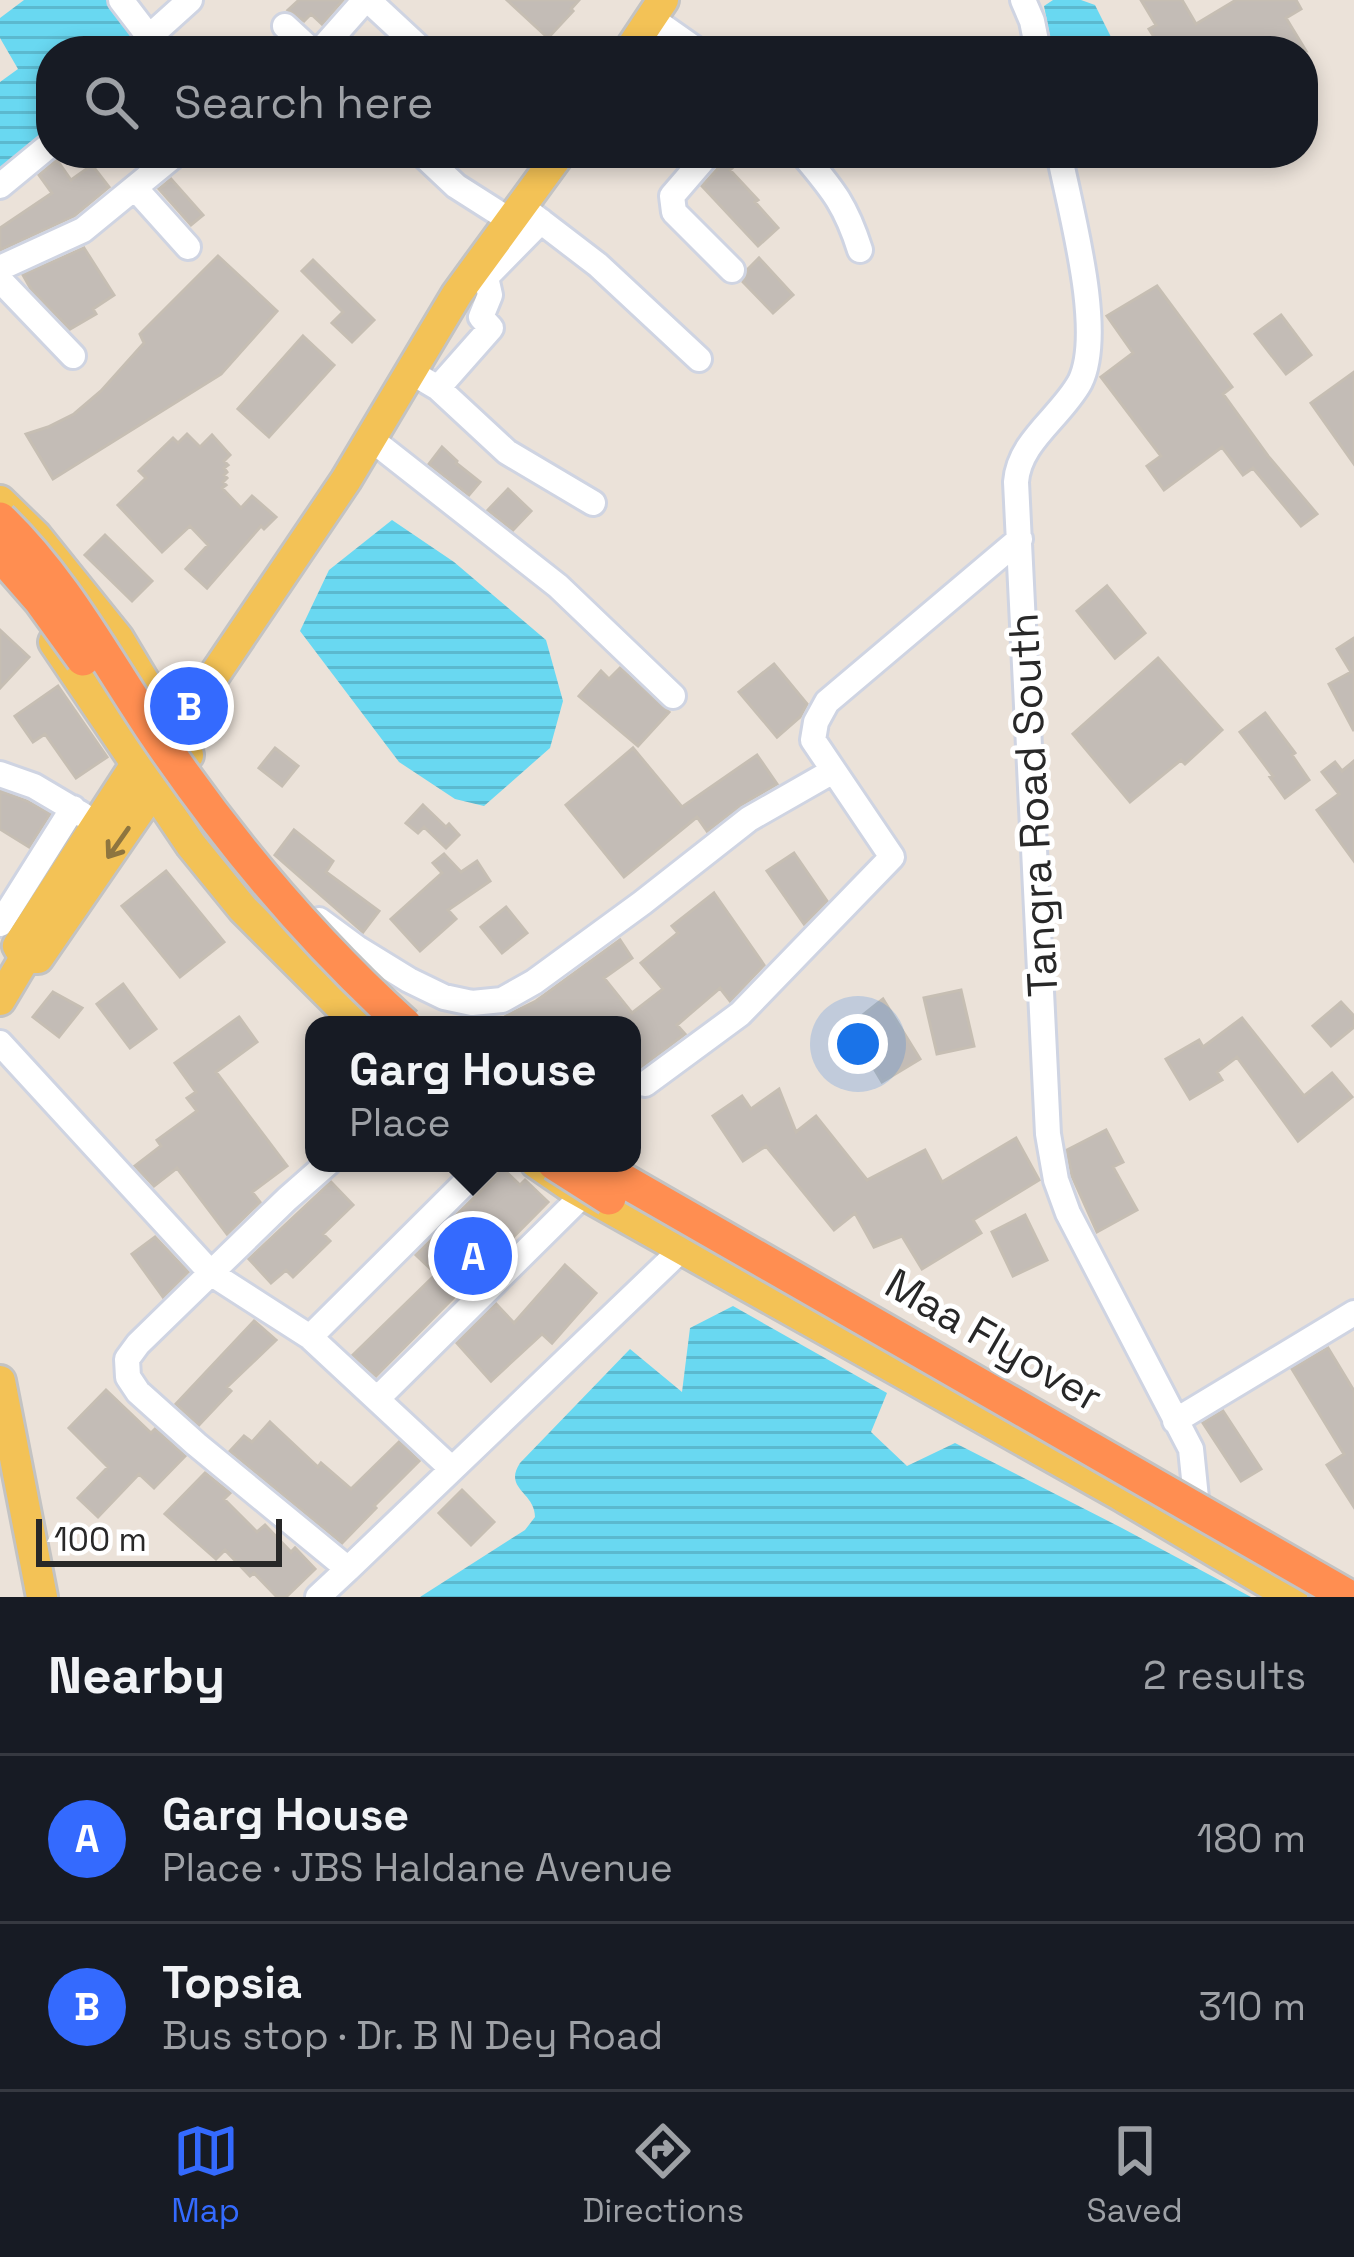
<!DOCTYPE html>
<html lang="en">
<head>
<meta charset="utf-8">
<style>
	:root { --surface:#171b24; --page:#242831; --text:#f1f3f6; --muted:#9ea1a6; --line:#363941; --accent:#346afe }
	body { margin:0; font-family:"Space Grotesk",sans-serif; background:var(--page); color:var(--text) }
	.scale { position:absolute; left:36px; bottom:30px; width:246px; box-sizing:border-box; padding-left:12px; border:6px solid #282828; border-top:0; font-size:33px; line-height:42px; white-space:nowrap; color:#282828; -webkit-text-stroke:9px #fff; paint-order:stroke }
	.you { position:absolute; left:858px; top:1044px; width:42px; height:42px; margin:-30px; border:9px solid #fff; border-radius:50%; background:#1a73e8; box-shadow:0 0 0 18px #1a73e833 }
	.badge { display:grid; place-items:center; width:78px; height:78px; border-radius:50%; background:var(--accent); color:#fff; font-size:39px; font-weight:700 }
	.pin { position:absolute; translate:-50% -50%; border:6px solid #fff; box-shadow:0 3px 12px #0006 }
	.popup { position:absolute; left:305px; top:1016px; width:336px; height:156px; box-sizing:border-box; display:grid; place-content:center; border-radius:24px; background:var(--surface); filter:drop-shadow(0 3px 9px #0005); font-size:39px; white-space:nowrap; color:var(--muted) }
	.popup b { font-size:45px; color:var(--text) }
	.popup::after { content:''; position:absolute; left:50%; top:100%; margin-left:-24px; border:24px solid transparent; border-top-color:var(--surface) }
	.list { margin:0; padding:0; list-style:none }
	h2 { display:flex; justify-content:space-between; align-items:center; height:156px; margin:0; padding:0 48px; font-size:51px }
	h2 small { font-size:39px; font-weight:400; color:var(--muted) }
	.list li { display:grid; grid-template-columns:78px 1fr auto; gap:36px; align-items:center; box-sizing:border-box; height:168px; padding:0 48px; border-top:3px solid var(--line) }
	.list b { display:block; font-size:45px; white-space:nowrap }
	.list p { margin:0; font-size:39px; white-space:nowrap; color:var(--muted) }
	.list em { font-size:39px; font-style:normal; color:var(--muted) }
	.icon { flex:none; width:66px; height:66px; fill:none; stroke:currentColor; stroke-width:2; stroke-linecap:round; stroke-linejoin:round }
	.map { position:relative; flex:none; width:1354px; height:1597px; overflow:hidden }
	.search { position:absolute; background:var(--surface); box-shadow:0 6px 18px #0003; left:36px; right:36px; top:36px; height:132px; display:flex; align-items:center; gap:30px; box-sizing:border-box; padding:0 42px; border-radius:48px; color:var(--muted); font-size:45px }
	.sheet { height:492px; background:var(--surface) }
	nav { display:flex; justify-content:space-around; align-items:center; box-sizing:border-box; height:168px; border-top:3px solid var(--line); background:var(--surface); font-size:33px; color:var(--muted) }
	nav a { display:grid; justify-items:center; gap:6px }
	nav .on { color:var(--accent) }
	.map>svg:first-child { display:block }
</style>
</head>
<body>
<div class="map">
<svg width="1354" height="1597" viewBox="0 0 1354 1597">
	<defs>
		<pattern id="water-rules" width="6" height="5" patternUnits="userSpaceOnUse" patternTransform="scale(3)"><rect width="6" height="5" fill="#69d8f1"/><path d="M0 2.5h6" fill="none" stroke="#5bb9cf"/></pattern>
	</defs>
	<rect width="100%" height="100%" fill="#ebe2d9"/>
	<path fill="url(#water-rules)" d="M 24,0 L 110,0 L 148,51 L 51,51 L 51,139 L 0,179 L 0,82 L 18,69 L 0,38 L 0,18 Z
		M 1053,0 L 1081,0 L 1095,5 L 1118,51 L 1053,51 L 1044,6 Z
		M 392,520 L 454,562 L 546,640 L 563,701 L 550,748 L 484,806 L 455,799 L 399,762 L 300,631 L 329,570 Z
		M 733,1306 L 887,1393 L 871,1432 L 907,1466 L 955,1443 L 1120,1527 L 1251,1597 L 420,1597 L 525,1530 L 535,1517 C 535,1492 503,1489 520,1463 L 630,1349 L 682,1392 L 690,1328 Z"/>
	<path fill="#c3bcb6" stroke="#c6beb3" stroke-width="3" d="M 299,0 L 343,0 L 322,24 L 311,14 L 304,21 L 288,10 Z
		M 507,0 L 579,0 L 571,9 L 573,11 L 548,38 Z
		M 1141,0 L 1182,0 L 1196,24 L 1236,0 L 1296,0 L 1301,9 L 1286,18 L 1306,51 L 1257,51 L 1251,39 L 1231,51 L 1163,51 L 1149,29 L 1156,25 Z
		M 725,153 L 749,153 L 730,170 L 758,200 L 755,202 L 778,228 L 758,246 L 702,186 L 722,164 Z
		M 57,160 L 71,180 L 92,165 L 109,187 L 74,216 L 0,250 L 0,228 L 52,193 L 39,175 Z
		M 171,179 L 203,215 L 191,225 L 159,189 Z
		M 84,248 L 114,295 L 93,309 L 96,314 L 70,329 L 31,289 L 23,275 Z
		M 218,256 L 277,311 L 221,374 L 53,479 L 26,434 L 48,427 L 74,414 L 101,391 L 144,343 L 140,334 Z
		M 759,258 L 793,295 L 773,313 L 743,282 L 748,269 Z
		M 313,260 L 374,320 L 352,342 L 332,323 L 343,312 L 302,271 Z
		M 1157,286 L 1232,387 L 1223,394 L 1268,456 L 1317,514 L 1301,526 L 1253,468 L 1243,475 L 1222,447 L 1164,490 L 1147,466 L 1161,456 L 1101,377 L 1133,353 L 1107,316 Z
		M 1281,315 L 1311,355 L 1286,374 L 1255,334 Z
		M 303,336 L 334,365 L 269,437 L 238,409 Z
		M 1354,372 L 1354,464 L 1311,403 Z
		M 187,434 L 200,447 L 212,435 L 230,455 L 224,461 L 228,465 L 224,468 L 227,472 L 224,475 L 227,478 L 223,482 L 226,485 L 222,488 L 241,508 L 252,496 L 276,517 L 264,529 L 261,526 L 207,588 L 186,569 L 208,545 L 190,526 L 162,552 L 118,505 L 146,478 L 139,471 L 173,438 L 178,443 Z
		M 442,447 L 457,461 L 456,463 L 480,482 L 469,495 L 429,464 Z
		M 508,489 L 531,511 L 513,530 L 488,510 Z
		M 105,535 L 152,581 L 132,601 L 85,555 Z
		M 1107,586 L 1145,633 L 1115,658 L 1077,611 Z
		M 0,630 L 29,657 L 0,688 Z
		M 1354,638 L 1354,731 L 1329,684 L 1351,672 L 1337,649 Z
		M 1158,658 L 1222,730 L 1185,764 L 1181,760 L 1130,802 L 1073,734 Z
		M 774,664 L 807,704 L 800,717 L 777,737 L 739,692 Z
		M 620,668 L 669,712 L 638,746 L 579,696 L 601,671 L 609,679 Z
		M 58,686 L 107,757 L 76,778 L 45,734 L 33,742 L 15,716 Z
		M 1265,713 L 1295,753 L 1292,755 L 1309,780 L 1285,798 L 1270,777 L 1273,776 L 1240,732 Z
		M 275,748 L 298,766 L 282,786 L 259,768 Z
		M 633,748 L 682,807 L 757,755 L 777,784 L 741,805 L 707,831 L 697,817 L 624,877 L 566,805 Z
		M 1354,761 L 1354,861 L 1317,810 L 1339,794 L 1322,772 L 1335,762 L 1342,771 Z
		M 0,791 L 27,801 L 50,814 L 29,847 L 0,829 Z
		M 423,805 L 446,827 L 449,824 L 459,835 L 446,848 L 424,827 L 418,833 L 406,823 Z
		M 294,830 L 333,861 L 326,872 L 379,911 L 363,932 L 275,855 Z
		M 794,853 L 827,901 L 804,924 L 767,871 Z
		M 444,854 L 461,872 L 477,861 L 490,881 L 448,910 L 456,919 L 420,951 L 391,919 L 442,873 L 433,863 Z
		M 166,871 L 224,942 L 180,977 L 122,906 Z
		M 714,893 L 764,965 L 730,1001 L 720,988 L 677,1025 L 685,1034 L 632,1074 L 632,1025 L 495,1025 L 506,1016 L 536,1001 L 620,940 L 632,958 L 604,978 L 632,1013 L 663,989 L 641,963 L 678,933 L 672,926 Z
		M 506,907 L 527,933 L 502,953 L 481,927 Z
		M 123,984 L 156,1029 L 130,1048 L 97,1004 Z
		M 961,990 L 974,1046 L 937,1054 L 924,998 Z
		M 53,992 L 82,1008 L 59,1037 L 33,1017 Z
		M 883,999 L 920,1059 L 882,1082 L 849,1026 Z
		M 1341,1002 L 1354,1016 L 1354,1027 L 1331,1046 L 1313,1026 Z
		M 239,1017 L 257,1042 L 216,1072 L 287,1166 L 252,1192 L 260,1202 L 227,1234 L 177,1168 L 154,1186 L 135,1166 L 161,1146 L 157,1140 L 197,1111 L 187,1098 L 196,1092 L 175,1063 Z
		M 1242,1018 L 1304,1096 L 1332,1073 L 1352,1097 L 1298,1141 L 1237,1057 L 1217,1072 L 1222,1080 L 1190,1099 L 1166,1059 L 1199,1040 L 1203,1047 Z
		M 779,1089 L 796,1132 L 816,1116 L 867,1180 L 925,1150 L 942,1182 L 1016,1138 L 1039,1180 L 973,1220 L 981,1233 L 922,1269 L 902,1236 L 874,1247 L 855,1213 L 834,1230 L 766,1146 L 743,1161 L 713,1116 L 742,1096 L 751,1109 Z
		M 1106,1130 L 1123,1162 L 1113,1167 L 1137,1210 L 1097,1232 L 1072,1176 L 1067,1150 Z
		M 501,1167 L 520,1185 L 525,1180 L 548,1202 L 376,1376 L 353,1355 L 436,1274 L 416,1255 L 497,1175 Z
		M 331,1182 L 353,1205 L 323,1234 L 330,1241 L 293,1277 L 286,1270 L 271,1283 L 249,1259 Z
		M 1025,1215 L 1047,1260 L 1013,1276 L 992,1232 Z
		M 155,1237 L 188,1272 L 163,1297 L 132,1254 Z
		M 565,1265 L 596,1293 L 552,1343 L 542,1334 L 491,1381 L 457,1343 L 496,1304 L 514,1323 Z
		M 254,1321 L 276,1340 L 227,1387 L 231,1391 L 199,1425 L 176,1404 Z
		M 1328,1348 L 1354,1391 L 1354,1507 L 1327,1465 L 1344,1454 L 1292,1369 Z
		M 106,1390 L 151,1433 L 155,1429 L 185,1456 L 154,1488 L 139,1474 L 98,1517 L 78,1498 L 108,1467 L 69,1428 Z
		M 1223,1411 L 1261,1469 L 1241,1481 L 1203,1423 Z
		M 270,1422 L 318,1467 L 321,1463 L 351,1489 L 399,1442 L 419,1461 L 374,1506 L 376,1508 L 342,1543 L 230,1451 L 244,1436 L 252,1442 Z
		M 205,1473 L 230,1493 L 224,1499 L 257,1532 L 265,1525 L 291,1552 L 295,1548 L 315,1569 L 286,1597 L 277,1597 L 254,1573 L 250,1576 L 225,1550 L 216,1559 L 165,1514 Z
		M 462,1490 L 494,1522 L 471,1545 L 439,1513 Z"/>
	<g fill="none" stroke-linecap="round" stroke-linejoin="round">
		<g stroke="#cfd4e2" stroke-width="30">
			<path id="minor" d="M 121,0 L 160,51
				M 368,0 L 423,51
				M 1023,0 L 1032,21 L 1038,51
				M 651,18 L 698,51
				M 285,26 L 312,51
				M 149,37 L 190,0
				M 320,51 L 365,0
				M 421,153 L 456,186 L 511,221
				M 709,153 L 672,196 L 674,212 L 732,270
				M 802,153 C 832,189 845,203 860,250
				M 1059,153 C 1070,209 1105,332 1080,382 C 1061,417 1019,441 1016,482 L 1048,1134 L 1056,1180 L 1068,1213 L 1191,1449 L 1196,1498 L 1185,1516
				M 0,186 L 51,144
				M 135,188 L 188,247
				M 521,206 L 598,265 L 699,359
				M 0,268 L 83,230 L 177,153
				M 0,280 L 73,356
				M 411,372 L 438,388 L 507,452 L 593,503
				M 438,388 L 491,328 L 481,317 L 490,295 L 486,277 L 541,221
				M 371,439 L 558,586 L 673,696
				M 0,774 L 34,786 L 83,815
				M 319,920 L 357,948 L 409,980 L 444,997 L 472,1003 L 502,1000 L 534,982 L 642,903 L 749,819 L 833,771
				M 0,924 L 73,808
				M 0,1043 L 212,1274 L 310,1337 L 452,1469
				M 645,1084 L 740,1014 L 892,857 L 813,740 L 816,722 L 827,702 L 1020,539
				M 310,1337 L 485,1163
				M 378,1398 L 584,1194
				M 1175,1421 L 1354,1313
				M 348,1569 L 682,1249
				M 318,1597 L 348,1569 L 196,1444 L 138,1392 L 128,1377 L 127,1359 L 138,1344 L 287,1199 L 328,1163"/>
		</g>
		<g stroke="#c3c3c3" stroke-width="36">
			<path id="major" d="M 629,51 L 663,0
				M 0,501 L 36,536 L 118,638 L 188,755
				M 54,642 L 191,845 L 243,909 L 359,1025
				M 25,958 L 18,946 L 144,752
				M 0,1000 L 25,958 L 38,958 L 183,747 L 194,705 L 346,480 L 457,294 L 560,153
				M 536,1163 L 568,1185 L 1120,1495 L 1292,1597
				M 0,1381 L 42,1597"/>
		</g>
		<use href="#minor" stroke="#fff" stroke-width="24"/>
		<use href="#major" stroke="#f3c256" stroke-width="30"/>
		<g stroke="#c3c3c3" stroke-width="39" stroke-linecap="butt">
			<path id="highway-bridge" d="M 0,519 C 63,580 102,654 150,726 C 223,835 307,936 405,1025
				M 0,554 L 41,601 L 83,659
				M 554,1163 L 609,1198
				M 593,1163 L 1349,1597"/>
		</g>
		<use href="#highway-bridge" stroke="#ff8e51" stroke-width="33"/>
	</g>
	<defs><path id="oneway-shaft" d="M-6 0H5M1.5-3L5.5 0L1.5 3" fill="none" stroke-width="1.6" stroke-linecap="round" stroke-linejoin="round" transform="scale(3)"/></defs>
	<use stroke="#8e753f" href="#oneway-shaft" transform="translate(118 843) rotate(125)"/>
	<g text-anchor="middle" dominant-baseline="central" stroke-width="10" stroke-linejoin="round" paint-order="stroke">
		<g font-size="42" fill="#282828" stroke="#fff">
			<text transform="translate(1033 805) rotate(-93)">Tangra Road South</text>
			<text transform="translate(994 1340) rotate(30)">Maa Flyover</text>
		</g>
	</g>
</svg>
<div class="scale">100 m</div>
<div class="you"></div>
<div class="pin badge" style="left:473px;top:1256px">A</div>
<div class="popup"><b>Garg House</b>Place</div>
<div class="pin badge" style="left:189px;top:706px">B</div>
<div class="search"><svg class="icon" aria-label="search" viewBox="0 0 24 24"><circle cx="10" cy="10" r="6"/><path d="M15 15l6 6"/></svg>Search here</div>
</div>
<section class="sheet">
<h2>Nearby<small>2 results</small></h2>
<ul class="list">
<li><span class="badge">A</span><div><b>Garg House</b><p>Place · JBS Haldane Avenue</p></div><em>180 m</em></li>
<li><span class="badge">B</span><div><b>Topsia</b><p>Bus stop · Dr. B N Dey Road</p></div><em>310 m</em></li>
</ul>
</section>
<nav>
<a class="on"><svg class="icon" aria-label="map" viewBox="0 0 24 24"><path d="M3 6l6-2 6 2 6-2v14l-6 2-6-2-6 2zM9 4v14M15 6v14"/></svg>Map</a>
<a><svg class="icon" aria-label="directions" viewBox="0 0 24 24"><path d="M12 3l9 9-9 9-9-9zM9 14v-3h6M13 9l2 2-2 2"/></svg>Directions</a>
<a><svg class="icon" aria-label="saved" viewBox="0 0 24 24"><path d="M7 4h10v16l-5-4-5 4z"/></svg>Saved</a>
</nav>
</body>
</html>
